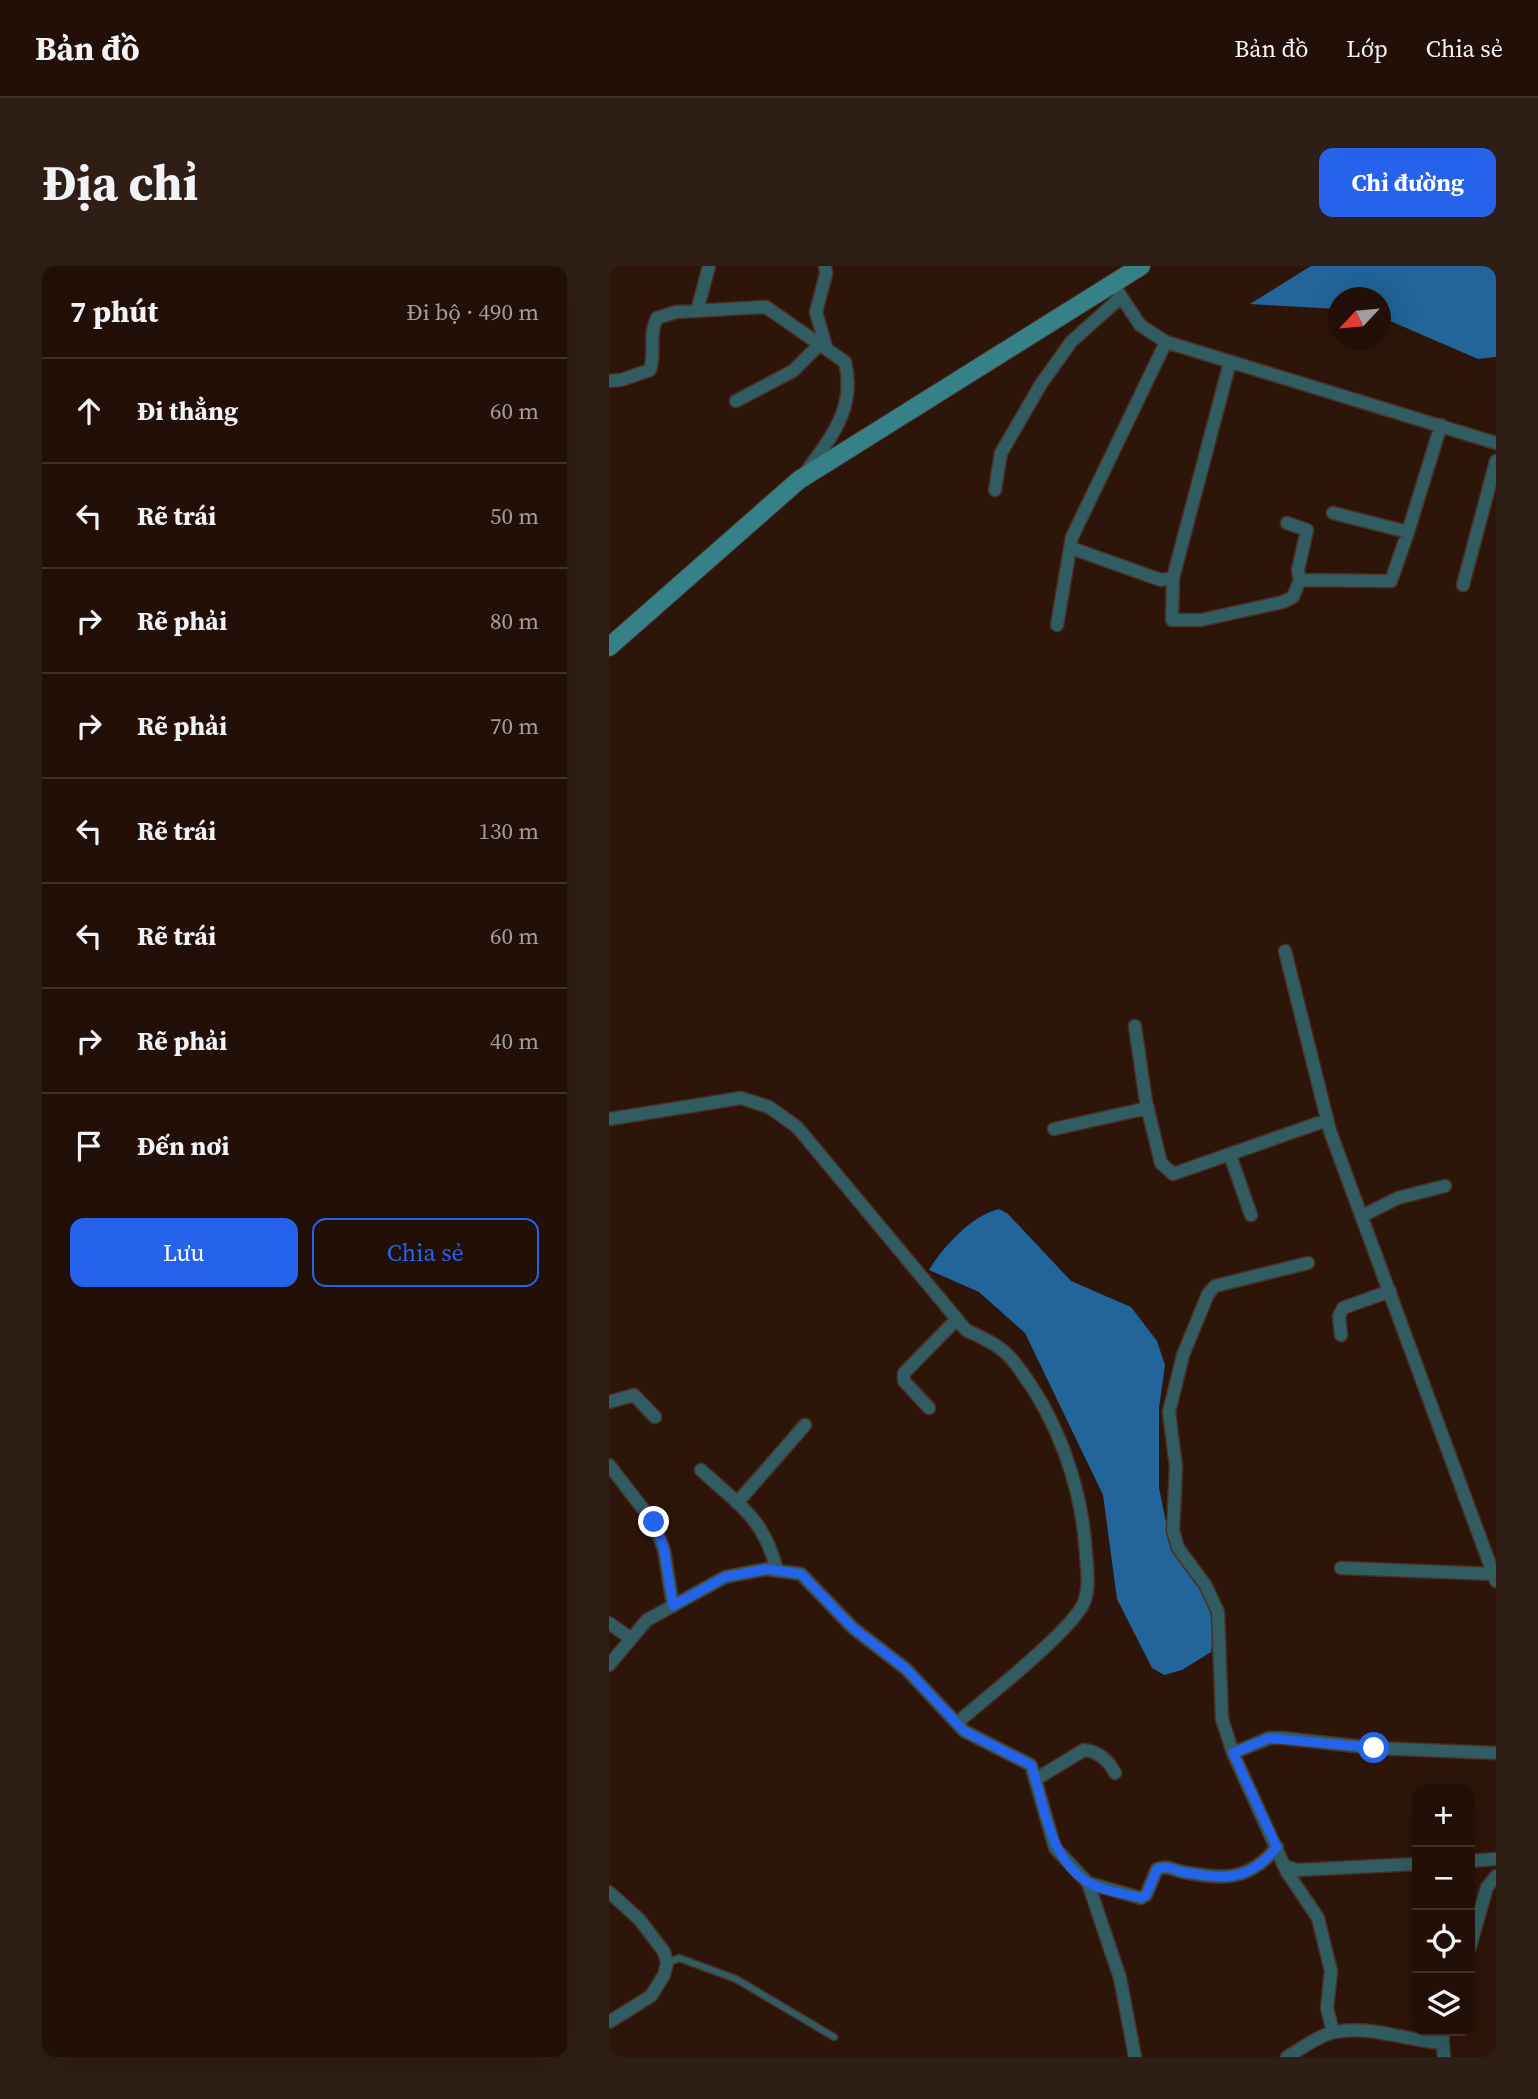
<!DOCTYPE html>
<html lang="vi">
<head>
<meta charset="utf-8">
<style>
	:root { --surface:#221008; --page:#2e1e16; --text:#f1f3f6; --muted:#a29d9c; --line:#3f3029; --accent:#2563eb }
	body { margin:0; font-family:"Source Serif 4",serif; background:var(--page); color:var(--text) }
	.controls { position:absolute; right:21px; bottom:21px; display:grid; overflow:hidden; border-radius:14px; box-shadow:0 7px 28px #0002 }
	.controls button { width:63px; height:63px; display:grid; place-items:center; padding:0; border:0; border-bottom:2px solid var(--line); background:var(--surface); color:var(--text); font:35px sans-serif }
	.compass { position:absolute; left:719px; top:21px; width:63px; height:63px; border-radius:50%; background:var(--surface); box-shadow:0 7px 28px #0002; rotate:244deg }
	.stop { position:absolute; width:21px; height:21px; margin:-16px; border:5px solid #2563eb; border-radius:50%; background:#fff }
	.stop.end { background:#2563eb; border-color:#fff; box-shadow:0 2px 7px #0008 }
	.list { margin:0; padding:0; list-style:none }
	h2 { display:flex; justify-content:space-between; align-items:center; height:91px; margin:0; padding:0 28px; font-size:30px }
	h2 small { font-size:23px; font-weight:400; color:var(--muted) }
	.list li { display:grid; grid-template-columns:46px 1fr auto; gap:21px; align-items:center; box-sizing:border-box; height:105px; padding:0 28px; border-top:2px solid var(--line) }
	.list b { display:block; font-size:26px; white-space:nowrap }
	.list em { font-size:23px; font-style:normal; color:var(--muted) }
	.actions { display:flex; gap:14px; padding:21px 28px }
	.actions a { flex:1; padding:16px 0; border:2px solid var(--accent); border-radius:14px; text-align:center; font-size:24px; color:var(--accent) }
	.actions .main { background:var(--accent); color:#fff }
	.icon { flex:none; width:38px; height:38px; fill:none; stroke:currentColor; stroke-width:2; stroke-linecap:round; stroke-linejoin:round }
	.map { position:relative; flex:none; width:887px; height:1791px; overflow:hidden; border-radius:14px }
	header { display:flex; align-items:center; gap:42px; box-sizing:border-box; height:98px; padding:0 35px; background:var(--surface); border-bottom:2px solid var(--line) }
	header strong { font-size:33px }
	nav { display:flex; gap:38px; margin-inline-start:auto; font-size:24px }
	.intro { display:flex; align-items:center; justify-content:space-between; box-sizing:border-box; height:168px; padding:0 42px }
	h1 { margin:0; font-size:49px }
	.button { padding:18px 32px; border-radius:14px; background:var(--accent); color:#fff; font-size:24px; font-weight:700 }
	main { display:flex; gap:42px; padding:0 42px }
	aside { flex:1; background:var(--surface); border-radius:14px; box-shadow:0 7px 28px #0002 }
	.map>svg:first-child { display:block }
</style>
</head>
<body>
<header>
<strong>Bản đồ</strong>
<nav><a>Bản đồ</a><a>Lớp</a><a>Chia sẻ</a></nav>
</header>
<div class="intro"><h1>Địa chỉ</h1><a class="button">Chỉ đường</a></div>
<main>
<aside>
<h2>7 phút<small>Đi bộ · 490 m</small></h2>
<ul class="list">
<li><svg class="icon" aria-label="ahead" viewBox="0 0 24 24"><path d="M12 20V5M6 11l6-6 6 6"/></svg><div><b>Đi thẳng</b></div><em>60 m</em></li>
<li><svg class="icon" aria-label="left" viewBox="0 0 24 24"><path d="M17 20v-9H6M10 6l-5 5 5 5"/></svg><div><b>Rẽ trái</b></div><em>50 m</em></li>
<li><svg class="icon" aria-label="right" viewBox="0 0 24 24"><path d="M7 20v-9h11M14 6l5 5-5 5"/></svg><div><b>Rẽ phải</b></div><em>80 m</em></li>
<li><svg class="icon" aria-label="right" viewBox="0 0 24 24"><path d="M7 20v-9h11M14 6l5 5-5 5"/></svg><div><b>Rẽ phải</b></div><em>70 m</em></li>
<li><svg class="icon" aria-label="left" viewBox="0 0 24 24"><path d="M17 20v-9H6M10 6l-5 5 5 5"/></svg><div><b>Rẽ trái</b></div><em>130 m</em></li>
<li><svg class="icon" aria-label="left" viewBox="0 0 24 24"><path d="M17 20v-9H6M10 6l-5 5 5 5"/></svg><div><b>Rẽ trái</b></div><em>60 m</em></li>
<li><svg class="icon" aria-label="right" viewBox="0 0 24 24"><path d="M7 20v-9h11M14 6l5 5-5 5"/></svg><div><b>Rẽ phải</b></div><em>40 m</em></li>
<li><svg class="icon" aria-label="arrive" viewBox="0 0 24 24"><path d="M6 21V4h12l-3 4 3 4H6"/></svg><div><b>Đến nơi</b></div></li>
</ul>
<div class="actions"><a class="main">Lưu</a><a>Chia sẻ</a></div>
</aside>
<div class="map">
<svg width="887" height="1791" viewBox="0 0 887 1791">
	<rect width="100%" height="100%" fill="#2e150a"/>
	<path fill="#22659a" d="M 702,0 L 887,0 L 887,91 L 869,93 L 772,51 L 772,32 L 730,32 L 729,43 L 641,38 Z
		M 390,943 L 399,948 L 462,1015 L 522,1041 L 548,1075 L 556,1099 L 550,1142 L 550,1222 L 562,1280 L 599,1331 L 605,1368 L 602,1386 L 573,1404 L 555,1409 L 543,1402 L 508,1333 L 494,1229 L 416,1067 L 370,1026 L 320,1004 C 334,981 363,949 390,943 Z"/>
	<g fill="none" stroke-linecap="round" stroke-linejoin="round">
		<g stroke="#483026" stroke-width="9">
			<path id="lane" d="M 59,1697 L 70,1692 L 127,1713 L 225,1771"/>
		</g>
		<g stroke="#483026" stroke-width="15">
			<path id="street" d="M 216,0 L 217,8 L 207,46 L 217,81
				M 504,18 L 531,59 L 557,76 L 887,177
				M 88,45 L 100,0
				M 621,96 L 564,312 L 563,354 L 592,354 L 674,336 L 684,331 L 691,314
				M 0,115 L 12,114 L 41,104 C 47,85 39,70 48,52 L 67,46 L 157,41 L 236,96 C 247,142 223,170 197,206
				M 127,135 L 184,105 L 211,78
				M 386,224 L 392,187 L 432,118 L 462,76 L 511,32
				M 724,247 L 799,266 L 832,159
				M 678,257 L 698,264 L 689,304 L 691,314 L 782,315 L 799,266
				M 462,282 L 552,314 L 564,312
				M 854,319 L 887,195
				M 448,359 L 463,271 L 557,76
				M 676,685 L 721,865 L 887,1315
				M 526,760 L 537,836 L 552,897 L 564,908 L 718,854
				M 0,853 L 132,832 L 160,841 L 188,861 L 357,1064 C 374,1072 393,1080 405,1096 C 448,1150 473,1220 477,1288 C 478,1303 481,1321 475,1336 C 465,1363 374,1434 348,1457
				M 445,863 L 539,842
				M 621,889 L 642,949
				M 753,950 L 789,932 L 836,920
				M 699,997 L 606,1020 L 599,1028 L 574,1089 L 560,1146 L 567,1201 L 564,1265 L 569,1282 L 597,1320 L 609,1346 L 613,1453 L 624,1487 L 678,1606 L 709,1652 L 722,1705 L 718,1742 L 724,1766
				M 732,1069 L 730,1050 L 734,1042 L 781,1025
				M 0,1136 L 25,1129 L 46,1151
				M 320,1142 L 295,1115 L 295,1107 L 348,1053
				M 0,1199 L 45,1257 L 55,1284 L 64,1340
				M 92,1204 C 131,1240 154,1251 168,1304
				M 128,1237 L 196,1159
				M 732,1302 L 885,1308
				M 0,1357 L 21,1372
				M 0,1399 L 38,1354 L 116,1311 L 157,1303 L 192,1308 L 244,1362 L 297,1403 L 355,1465 L 422,1499 L 446,1582 L 479,1617 L 511,1712 L 526,1791
				M 624,1487 L 660,1472 L 673,1472 L 765,1482 L 887,1487
				M 427,1513 L 475,1484 C 489,1485 500,1495 506,1507
				M 861,1595 L 887,1593
				M 676,1600 L 688,1604 L 808,1598
				M 479,1617 L 532,1632 L 537,1629 L 548,1603 C 559,1599 564,1604 574,1606 C 615,1613 639,1616 668,1581
				M 0,1626 L 31,1654 L 55,1686 L 58,1697 L 55,1709 L 42,1730 L 0,1756
				M 861,1681 L 878,1621 L 887,1610
				M 833,1765 L 835,1791
				M 678,1791 C 692,1783 710,1769 726,1766 C 762,1759 798,1775 834,1777"/>
		</g>
		<g stroke="#483026" stroke-width="20">
			<path id="secondary" d="M 0,381 L 190,214 L 532,0"/>
		</g>
		<use href="#lane" stroke="#315c61" stroke-width="6"/>
		<use href="#street" stroke="#315c61" stroke-width="12"/>
		<use href="#secondary" stroke="#368188" stroke-width="18"/>
	</g>
	<g fill="none" stroke-linecap="round" stroke-linejoin="round">
		<path stroke="#2563eb" stroke-width="9" d="M 45,1256 L 55,1283 L 64,1340 L 116,1311 L 158,1303 L 192,1308 L 244,1362 L 297,1403 L 355,1465 L 422,1499 C 436,1539 440,1594 480,1617 C 495,1626 515,1627 532,1632 L 537,1629 L 548,1603 C 559,1599 564,1604 574,1606 C 615,1613 640,1616 668,1581 L 624,1487 L 660,1472 L 765,1482"/>
	</g>
</svg>
<div class="controls">
<button>+</button>
<button>−</button>
<button><svg class="icon" aria-label="locate" viewBox="0 0 24 24"><circle cx="12" cy="12" r="6"/><path d="M12 2v4M12 18v4M2 12h4M18 12h4"/></svg></button>
<button><svg class="icon" aria-label="layers" viewBox="0 0 24 24"><path d="M12 4l9 5-9 5-9-5zM3 14l9 5 9-5"/></svg></button>
</div>
<svg class="compass" viewBox="-18 -18 36 36"><path d="M0-13l5 13h-10z" fill="#e53935"/><path d="M0 13l5-13h-10z" fill="#a29d9c"/></svg>
<div class="stop" style="left:765px;top:1482px"></div>
<div class="stop end" style="left:45px;top:1256px"></div>
</div>
</main>
</body>
</html>
